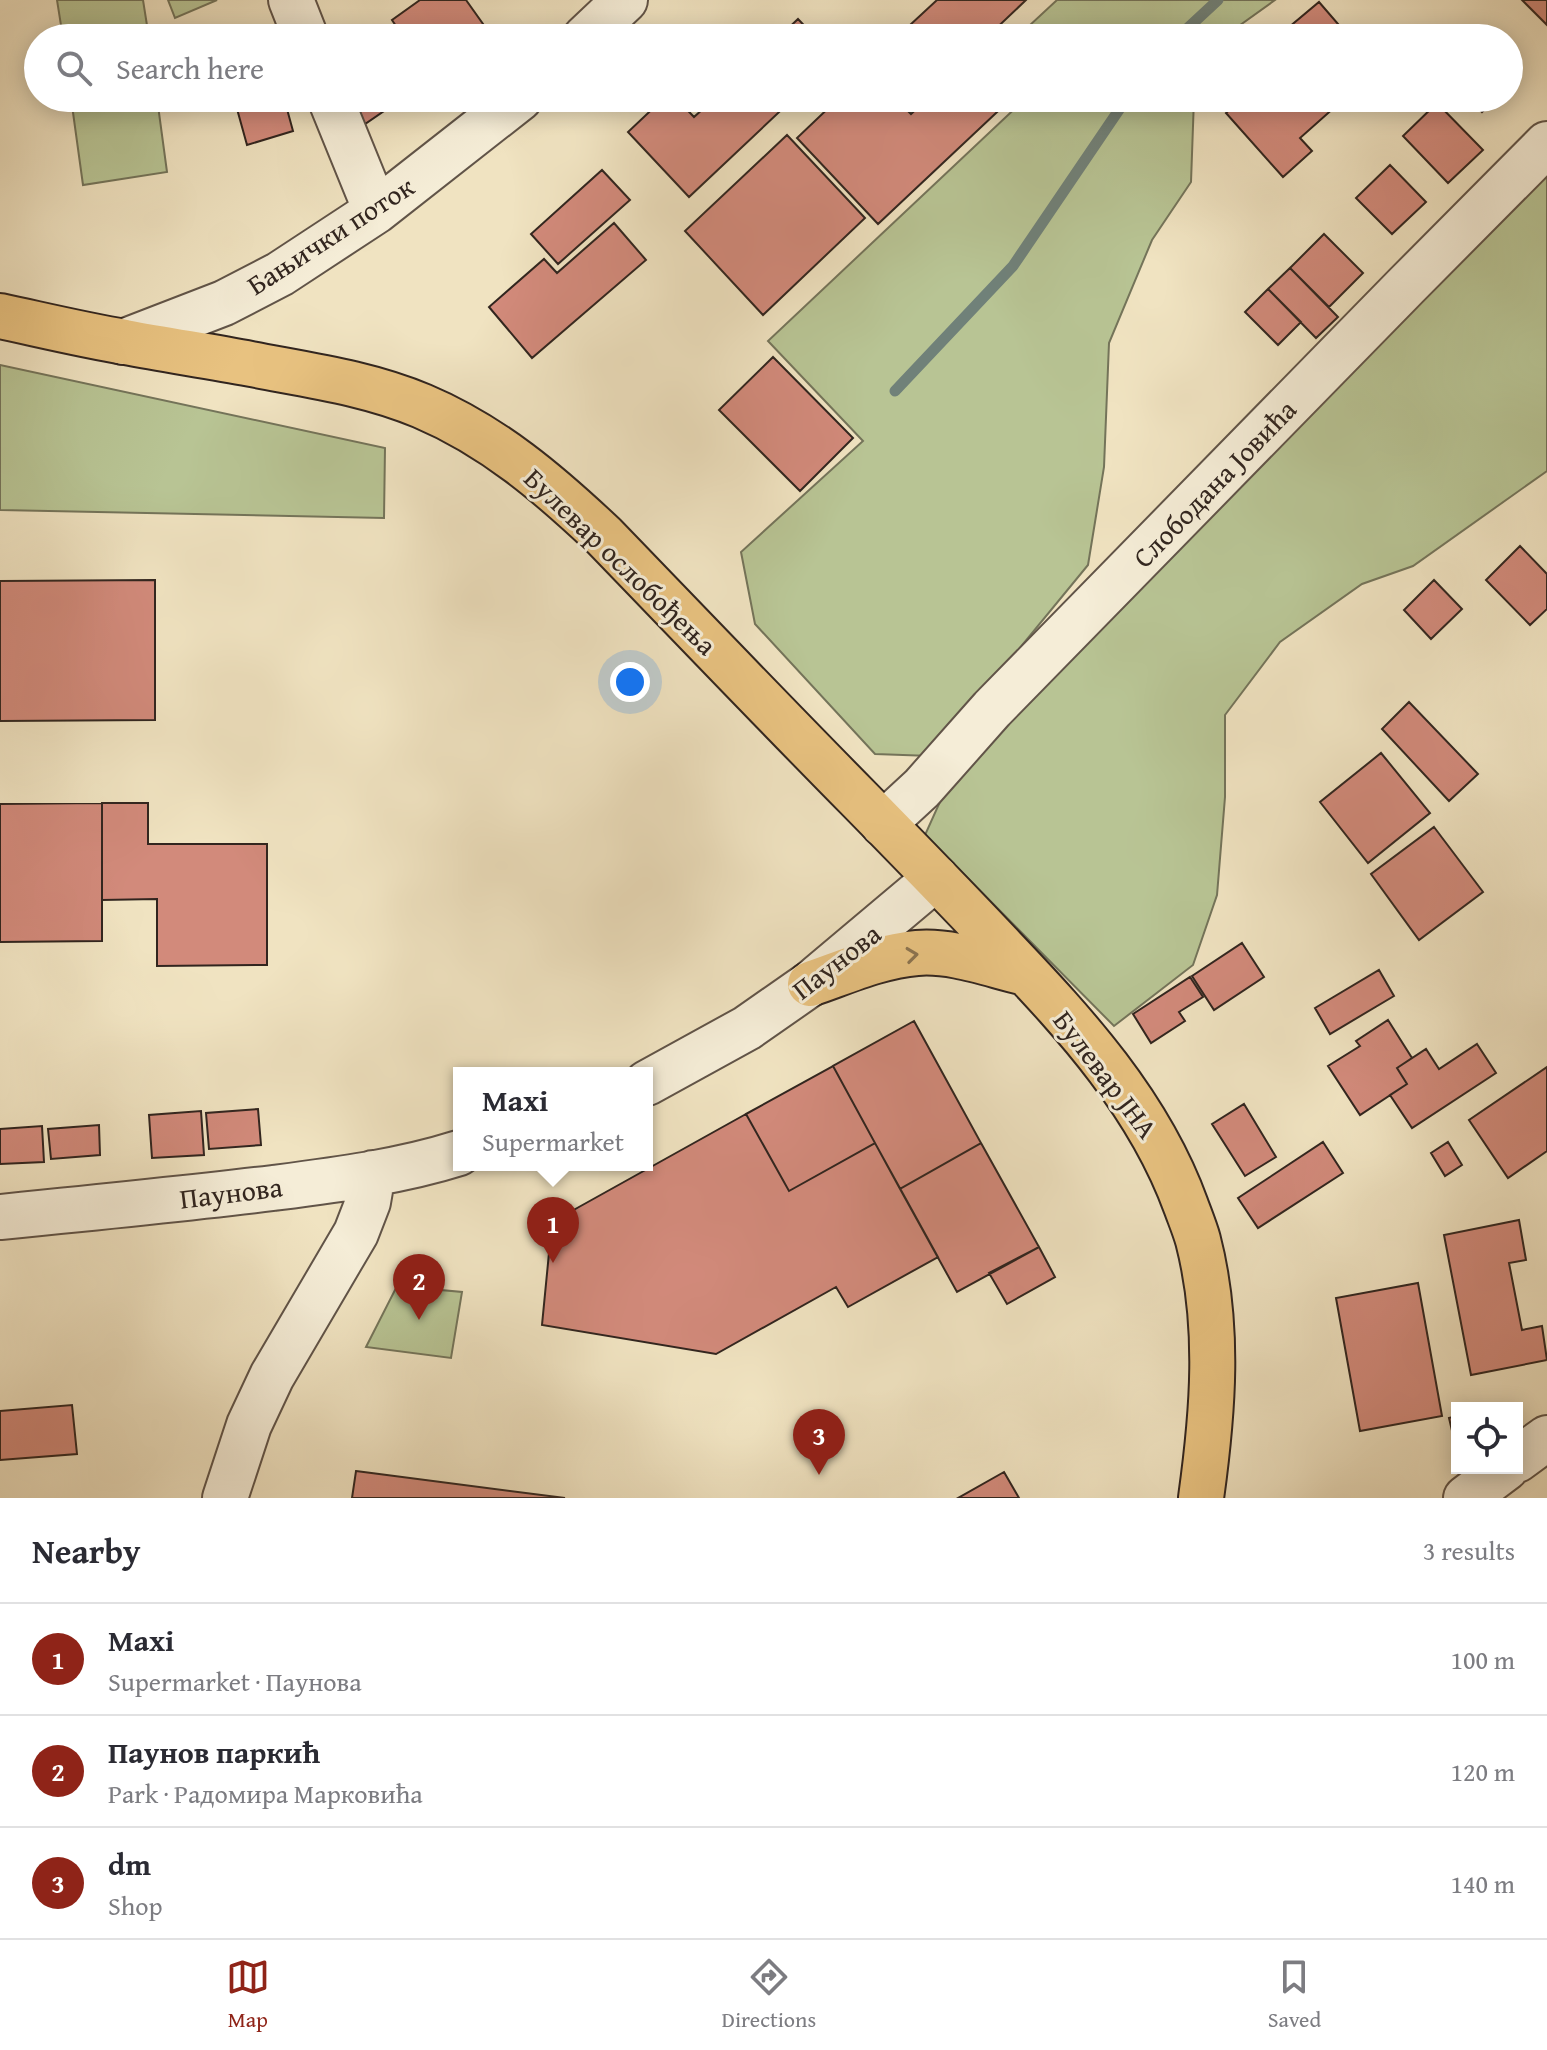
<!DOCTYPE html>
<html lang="en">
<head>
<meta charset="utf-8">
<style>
	:root { --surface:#fff; --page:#f7f7f7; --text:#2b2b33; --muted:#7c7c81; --line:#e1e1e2; --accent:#8f2418 }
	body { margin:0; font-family:"Gentium Book Plus",serif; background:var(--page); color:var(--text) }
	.controls { position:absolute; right:24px; bottom:24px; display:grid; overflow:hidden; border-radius:0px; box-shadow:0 4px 20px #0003 }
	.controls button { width:72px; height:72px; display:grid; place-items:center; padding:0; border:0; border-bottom:2px solid var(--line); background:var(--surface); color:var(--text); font:40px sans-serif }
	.you { position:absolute; left:630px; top:682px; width:28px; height:28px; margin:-20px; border:6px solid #fff; border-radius:50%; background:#1a73e8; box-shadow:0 0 0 12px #1a73e833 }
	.badge { display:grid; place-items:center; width:52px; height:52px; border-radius:50%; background:var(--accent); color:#fff; font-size:26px; font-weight:700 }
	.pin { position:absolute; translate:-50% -66px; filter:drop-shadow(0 2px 4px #0008) }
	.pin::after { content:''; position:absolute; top:42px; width:28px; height:24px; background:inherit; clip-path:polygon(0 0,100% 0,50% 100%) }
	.popup { position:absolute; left:453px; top:1067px; width:200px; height:104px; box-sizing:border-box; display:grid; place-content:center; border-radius:0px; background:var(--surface); filter:drop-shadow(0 2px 6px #0005); font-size:26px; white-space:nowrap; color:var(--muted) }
	.popup b { font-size:30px; color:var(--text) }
	.popup::after { content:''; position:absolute; left:50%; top:100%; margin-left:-16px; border:16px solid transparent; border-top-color:var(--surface) }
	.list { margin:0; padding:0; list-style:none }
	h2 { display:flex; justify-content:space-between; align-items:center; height:104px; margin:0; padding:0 32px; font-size:34px }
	h2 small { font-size:26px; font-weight:400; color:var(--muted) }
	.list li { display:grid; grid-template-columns:52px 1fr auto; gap:24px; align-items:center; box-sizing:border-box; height:112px; padding:0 32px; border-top:2px solid var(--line) }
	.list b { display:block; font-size:30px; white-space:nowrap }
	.list p { margin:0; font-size:26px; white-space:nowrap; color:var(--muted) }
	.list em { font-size:26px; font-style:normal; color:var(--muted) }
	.icon { flex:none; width:44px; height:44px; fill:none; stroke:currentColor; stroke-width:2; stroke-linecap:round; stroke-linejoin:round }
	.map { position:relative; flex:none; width:1547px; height:1498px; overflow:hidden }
	.search { position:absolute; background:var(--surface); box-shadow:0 4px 20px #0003; left:24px; right:24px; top:24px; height:88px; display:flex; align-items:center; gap:20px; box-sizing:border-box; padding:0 28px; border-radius:44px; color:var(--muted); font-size:30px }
	.sheet { height:440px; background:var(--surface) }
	nav { display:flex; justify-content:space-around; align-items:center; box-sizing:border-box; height:112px; border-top:2px solid var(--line); background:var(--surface); font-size:22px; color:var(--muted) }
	nav a { display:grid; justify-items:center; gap:4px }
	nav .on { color:var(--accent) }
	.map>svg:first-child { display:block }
</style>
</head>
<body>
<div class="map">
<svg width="1547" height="1498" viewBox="0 0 1547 1498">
	<rect width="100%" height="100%" fill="#f0e3c1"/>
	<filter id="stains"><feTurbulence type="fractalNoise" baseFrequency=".0025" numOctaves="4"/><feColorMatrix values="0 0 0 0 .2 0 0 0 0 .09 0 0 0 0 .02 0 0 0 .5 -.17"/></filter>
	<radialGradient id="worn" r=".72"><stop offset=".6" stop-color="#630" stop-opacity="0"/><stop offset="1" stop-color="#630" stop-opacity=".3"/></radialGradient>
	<path fill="#b8c494" stroke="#74745a" stroke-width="2" d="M 57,0 L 143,0 L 149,38 L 63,38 Z
		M 168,0 L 217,0 L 175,18 Z
		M 1057,0 L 1275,0 L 1222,38 L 1016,38 Z
		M 71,98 L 157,98 L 167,172 L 83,185 Z
		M 1026,98 L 1194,98 L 1191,182 L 1152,240 L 1109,343 L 1104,467 L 1088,565 L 931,756 L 875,754 L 755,624 L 741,552 L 863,441 L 768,341 Z
		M 1547,169 L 1547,471 L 1413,566 L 1362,584 L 1280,642 L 1225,715 L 1225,797 L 1217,895 L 1193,965 L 1114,1026 L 925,835 L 952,775 Z
		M 0,365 L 385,448 L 384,518 L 0,510 Z
		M 397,1286 L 462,1292 L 451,1358 L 366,1347 Z"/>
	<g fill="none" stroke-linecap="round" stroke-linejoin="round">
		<path stroke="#708179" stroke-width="11" d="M 1177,38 L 1218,0
			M 895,391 L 1013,266 L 1127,98"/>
	</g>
	<path fill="#d28a7b" stroke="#31251f" stroke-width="2" d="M 420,0 L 466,0 L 493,38 L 404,38 L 392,20 Z
		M 937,0 L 1026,0 L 986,38 L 896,38 Z
		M 1522,0 L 1547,0 L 1547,25 Z
		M 1319,2 L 1345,32 L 1337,38 L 1313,38 L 1311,35 L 1308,38 L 1276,38 Z
		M 798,19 L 816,38 L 778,38 Z
		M 1509,65 L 1519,76 L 1509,86 Z
		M 234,98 L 284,98 L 293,131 L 247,145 Z
		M 347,98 L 403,98 L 365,124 Z
		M 664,98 L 676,98 L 694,117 L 715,98 L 794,98 L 689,197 L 628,132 Z
		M 839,98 L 895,98 L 911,114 L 928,98 L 1012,98 L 878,224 L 797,138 Z
		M 1243,98 L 1345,98 L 1300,138 L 1312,151 L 1283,177 L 1226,113 Z
		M 1469,98 L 1497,98 L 1482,112 Z
		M 1437,103 L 1483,150 L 1448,183 L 1403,136 Z
		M 787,135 L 865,218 L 763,315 L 685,231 Z
		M 1390,165 L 1426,202 L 1392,234 L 1356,198 Z
		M 602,170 L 630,200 L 558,264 L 531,234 Z
		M 614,223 L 646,260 L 532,358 L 489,307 L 544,259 L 557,273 Z
		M 1324,234 L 1363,273 L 1329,307 L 1290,268 Z
		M 1290,268 L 1338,317 L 1316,338 L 1268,289 Z
		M 1268,289 L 1301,322 L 1278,345 L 1245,312 Z
		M 773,357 L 853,438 L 800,491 L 719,410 Z
		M 1520,546 L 1547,574 L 1547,609 L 1530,625 L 1486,580 Z
		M 155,580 L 155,720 L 0,721 L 0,581 Z
		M 1434,580 L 1462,609 L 1431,639 L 1404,610 Z
		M 1409,702 L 1478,774 L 1449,801 L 1382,729 Z
		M 1381,753 L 1430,813 L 1368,863 L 1320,802 Z
		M 102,803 L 102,941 L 0,942 L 0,804 Z
		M 102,803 L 148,803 L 148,844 L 267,844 L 267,965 L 157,966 L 157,899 L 102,900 Z
		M 1434,827 L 1483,892 L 1419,940 L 1371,874 Z
		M 1242,943 L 1264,977 L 1214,1010 L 1192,976 Z
		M 1379,970 L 1394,996 L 1330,1034 L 1315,1008 Z
		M 1190,977 L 1203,997 L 1179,1012 L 1185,1021 L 1151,1043 L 1133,1014 Z
		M 1388,1020 L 1412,1058 L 1397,1068 L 1407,1084 L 1360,1115 L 1328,1066 L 1360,1046 L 1356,1041 Z
		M 914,1021 L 981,1143 L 900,1189 L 833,1066 Z
		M 1477,1044 L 1496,1073 L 1412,1128 L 1390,1095 L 1407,1084 L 1397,1068 L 1426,1049 L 1439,1069 Z
		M 833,1066 L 875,1143 L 789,1191 L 746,1114 Z
		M 1547,1067 L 1547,1151 L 1508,1178 L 1469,1120 Z
		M 1244,1104 L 1276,1157 L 1245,1176 L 1212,1124 Z
		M 258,1109 L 261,1145 L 209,1149 L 206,1113 Z
		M 201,1111 L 204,1155 L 152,1158 L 149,1115 Z
		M 746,1114 L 789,1191 L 875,1143 L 938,1257 L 848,1307 L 836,1287 L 716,1354 L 542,1325 L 552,1222 Z
		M 99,1125 L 100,1155 L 51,1159 L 48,1129 Z
		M 42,1126 L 44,1162 L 0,1164 L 0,1129 Z
		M 1323,1142 L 1343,1173 L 1258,1228 L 1238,1198 Z
		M 1448,1142 L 1462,1165 L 1445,1176 L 1431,1153 Z
		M 981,1143 L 1039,1247 L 957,1292 L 900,1189 Z
		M 1519,1220 L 1526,1260 L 1509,1263 L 1522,1330 L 1542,1326 L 1547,1360 L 1471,1375 L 1444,1235 Z
		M 1039,1247 L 1055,1277 L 1007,1304 L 989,1273 Z
		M 1418,1283 L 1442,1416 L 1360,1431 L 1336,1298 Z
		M 72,1405 L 77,1454 L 0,1460 L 0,1411 Z
		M 1457,1416 L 1457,1452 L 1449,1418 Z
		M 356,1471 L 565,1498 L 352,1498 Z
		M 1004,1472 L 1019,1498 L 958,1498 Z"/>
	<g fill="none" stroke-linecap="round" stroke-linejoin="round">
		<g stroke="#615448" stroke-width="48">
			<path id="minor" d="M 291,0 L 306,38
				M 585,38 L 625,0
				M 330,98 L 376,211
				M 123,342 L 224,303 L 280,274 L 376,211 L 520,98
				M 883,824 L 922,788 L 992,709 L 1406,286 L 1547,144
				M 647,1083 L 747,1028 L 810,984 L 936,878
				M 0,1217 C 91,1208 182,1199 273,1188 C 335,1180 399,1172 459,1153
				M 1517,1460 L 1547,1438
				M 225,1498 L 249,1425 L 272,1376 L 356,1233 L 368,1202 L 373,1173
				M 1466,1498 L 1506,1468"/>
		</g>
		<g stroke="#31251f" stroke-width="48">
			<path id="major" d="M 0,316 C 42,325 83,335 125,342 C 167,350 209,356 251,364 C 308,375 368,383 422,406 C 493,436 549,484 604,536 C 689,624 774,713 860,800 C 908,849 956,898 1003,948 C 1076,1025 1149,1104 1186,1206 C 1190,1217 1195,1229 1198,1240 C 1220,1325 1213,1412 1201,1498
				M 810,984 C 845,972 880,956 917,953 C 953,950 991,965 1026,973"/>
		</g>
		<use href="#minor" stroke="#f5edd7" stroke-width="44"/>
		<use href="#major" stroke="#e8c280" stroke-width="44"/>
	</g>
	<defs><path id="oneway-chevron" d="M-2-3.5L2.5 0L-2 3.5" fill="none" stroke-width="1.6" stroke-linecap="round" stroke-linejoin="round" transform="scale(2)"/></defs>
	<use stroke="#8c7450" href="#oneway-chevron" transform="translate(912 955) rotate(-7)"/>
	<g text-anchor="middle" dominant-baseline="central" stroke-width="6" stroke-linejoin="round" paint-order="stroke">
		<g font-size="28" fill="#31251f" stroke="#f5edd7">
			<text transform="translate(330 235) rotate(-33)">Бањички поток</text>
			<text transform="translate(1214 483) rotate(-46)">Слободана Јовића</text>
			<text transform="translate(621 561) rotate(44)">Булевар ослобођења</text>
			<text transform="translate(836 961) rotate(-38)">Паунова</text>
			<text transform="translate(1106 1074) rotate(53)">Булевар ЈНА</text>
			<text transform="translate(231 1192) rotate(-7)">Паунова</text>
		</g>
	</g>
	<rect width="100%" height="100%" filter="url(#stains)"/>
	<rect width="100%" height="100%" fill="url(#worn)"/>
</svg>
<div class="controls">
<button><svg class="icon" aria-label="locate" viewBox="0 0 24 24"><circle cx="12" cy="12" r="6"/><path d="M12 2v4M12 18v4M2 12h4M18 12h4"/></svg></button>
</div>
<div class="you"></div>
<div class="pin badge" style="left:553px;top:1263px">1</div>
<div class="popup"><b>Maxi</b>Supermarket</div>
<div class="pin badge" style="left:419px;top:1320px">2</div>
<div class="pin badge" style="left:819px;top:1475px">3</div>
<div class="search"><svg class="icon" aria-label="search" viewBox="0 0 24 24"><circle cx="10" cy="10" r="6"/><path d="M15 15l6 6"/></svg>Search here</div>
</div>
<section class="sheet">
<h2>Nearby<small>3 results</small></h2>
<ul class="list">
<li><span class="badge">1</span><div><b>Maxi</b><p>Supermarket · Паунова</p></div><em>100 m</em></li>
<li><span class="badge">2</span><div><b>Паунов паркић</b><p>Park · Радомира Марковића</p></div><em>120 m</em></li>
<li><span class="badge">3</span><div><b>dm</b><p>Shop</p></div><em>140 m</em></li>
</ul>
</section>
<nav>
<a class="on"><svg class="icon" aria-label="map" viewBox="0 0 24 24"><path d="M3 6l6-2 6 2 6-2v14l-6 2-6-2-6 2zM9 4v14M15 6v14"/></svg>Map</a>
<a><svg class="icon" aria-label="directions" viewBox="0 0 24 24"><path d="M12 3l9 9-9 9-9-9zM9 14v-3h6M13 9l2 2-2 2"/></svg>Directions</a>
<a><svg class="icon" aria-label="saved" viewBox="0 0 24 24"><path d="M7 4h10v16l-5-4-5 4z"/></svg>Saved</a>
</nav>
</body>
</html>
